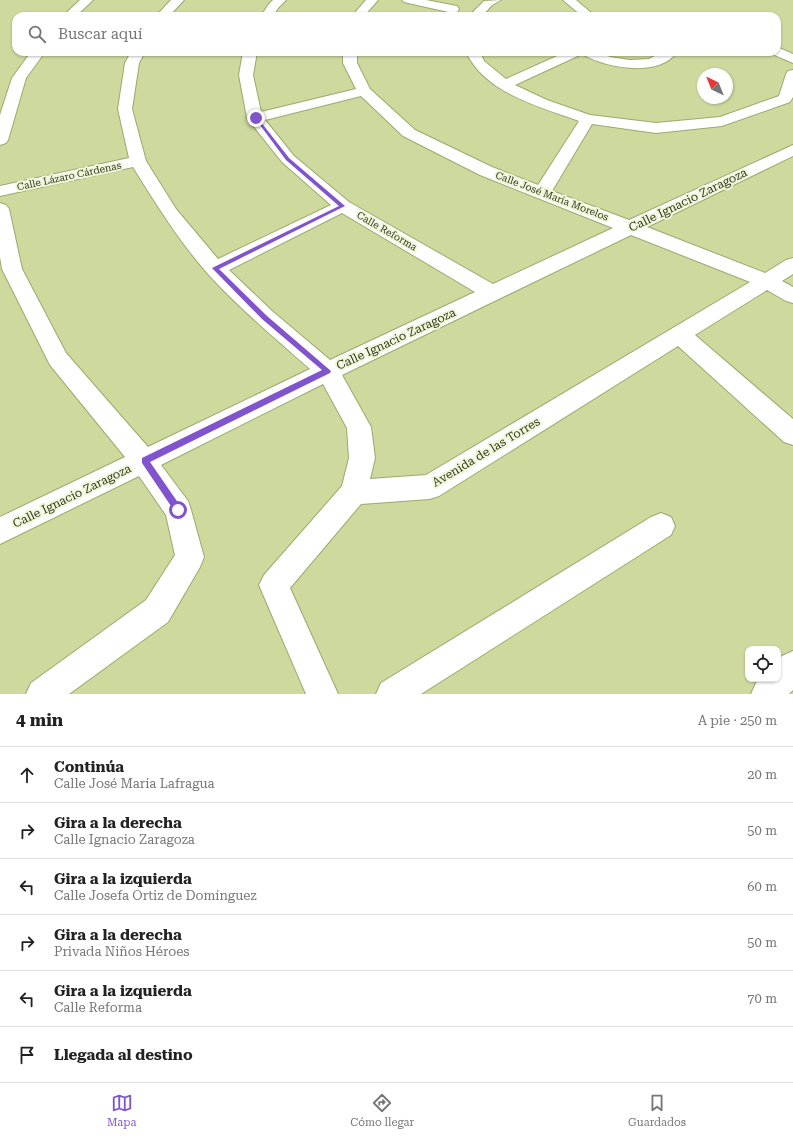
<!DOCTYPE html>
<html lang="es">
<head>
<meta charset="utf-8">
<style>
	:root { --surface:#fff; --page:#f2f2f2; --text:#222; --muted:#767676; --line:#e0e0e0; --accent:#8154cd }
	body { margin:0; font-family:"Roboto Serif",serif; background:var(--page); color:var(--text) }
	.controls { position:absolute; right:12px; bottom:12px; display:grid; overflow:hidden; border-radius:8px; box-shadow:0 1px 3px #0004 }
	.controls button { width:36px; height:36px; display:grid; place-items:center; padding:0; border:0; border-bottom:1px solid var(--line); background:var(--surface); color:var(--text); font:20px sans-serif }
	.compass { position:absolute; left:697px; top:68px; width:36px; height:36px; border-radius:50%; background:var(--surface); box-shadow:0 1px 3px #0004; rotate:317deg }
	.stop { position:absolute; width:12px; height:12px; margin:-9px; border:3px solid #8154cd; border-radius:50%; background:#fff }
	.stop.end { background:#8154cd; border-color:#fff; box-shadow:0 1px 4px #0008 }
	.list { margin:0; padding:0; list-style:none }
	h2 { display:flex; justify-content:space-between; align-items:center; height:52px; margin:0; padding:0 16px; font-size:17px }
	h2 small { font-size:13px; font-weight:400; color:var(--muted) }
	.list li { display:grid; grid-template-columns:26px 1fr auto; gap:12px; align-items:center; box-sizing:border-box; height:56px; padding:0 16px; border-top:1px solid var(--line) }
	.list b { display:block; font-size:15px; white-space:nowrap }
	.list p { margin:0; font-size:13px; white-space:nowrap; color:var(--muted) }
	.list em { font-size:13px; font-style:normal; color:var(--muted) }
	.icon { flex:none; width:22px; height:22px; fill:none; stroke:currentColor; stroke-width:2; stroke-linecap:round; stroke-linejoin:round }
	.map { position:relative; flex:none; width:793px; height:694px; overflow:hidden }
	.search { position:absolute; background:var(--surface); box-shadow:0 1px 3px #0004; left:12px; right:12px; top:12px; height:44px; display:flex; align-items:center; gap:10px; box-sizing:border-box; padding:0 14px; border-radius:12px; color:var(--muted); font-size:15px }
	.sheet { height:388px; background:var(--surface) }
	nav { display:flex; justify-content:space-around; align-items:center; box-sizing:border-box; height:56px; border-top:1px solid var(--line); background:var(--surface); font-size:11px; color:var(--muted) }
	nav a { display:grid; justify-items:center; gap:2px }
	nav .on { color:var(--accent) }
	.map>svg:first-child { display:block }
</style>
</head>
<body>
<div class="map">
<svg width="793" height="694" viewBox="0 0 793 694">
	<rect width="100%" height="100%" fill="#cdd99d"/>
	<g fill="none" stroke-linecap="round" stroke-linejoin="round">
		<g stroke="#9da86e" stroke-width="2">
			<path id="street" d="M 80,0 L 93,0 L 76,16 L 63,16 Z
				M 171,0 L 184,0 L 169,16 L 156,16 Z
				M 273,0 L 286,0 L 278,8 L 273,16 L 261,16 L 269,4 Z
				M 366,0 L 378,0 L 364,16 L 352,16 Z
				M 402,0 L 426,0 L 457,6 L 459,9 L 457,12 L 453,13 L 408,3 L 404,2 Z
				M 501,0 L 492,5 L 482,16 L 469,16 L 484,1 Z
				M 563,0 L 576,0 L 595,16 L 582,16 Z
				M 777,47 L 793,54 L 793,63 L 772,54 L 771,52 L 777,52 Z
				M 31,52 L 45,52 L 26,78 L 8,140 L 6,143 L 0,145 L 0,115 L 12,78 Z
				M 131,52 L 145,52 L 139,63 L 132,109 L 146,161 L 176,209 L 218,259 L 331,205 L 282,162 L 247,118 L 239,75 L 243,52 L 257,52 L 253,75 L 261,112 L 356,89 L 343,63 L 343,52 L 357,52 L 357,63 L 370,89 L 415,130 L 492,167 L 538,185 L 579,121 C 540,107 485,93 466,52 L 480,52 L 484,61 L 506,79 L 566,52 L 598,52 L 610,57 L 630,60 L 649,59 L 662,52 L 677,52 C 659,78 605,68 582,54 L 515,85 L 547,100 L 590,115 L 656,123 L 720,117 L 779,96 L 786,74 L 788,71 L 793,70 L 793,97 L 790,102 L 722,126 L 656,133 L 592,124 L 552,191 L 629,220 L 793,145 L 793,156 L 647,227 L 765,273 L 786,260 L 793,258 L 793,274 L 782,281 L 793,287 L 793,303 L 786,301 L 767,290 L 695,335 L 793,419 L 793,445 L 784,442 L 678,346 L 439,496 L 430,499 L 361,504 L 290,588 L 338,694 L 306,694 L 259,585 L 264,575 L 342,486 L 349,458 L 347,428 L 323,384 L 161,465 L 188,501 L 191,510 L 204,557 L 200,567 L 168,622 L 69,694 L 26,694 L 31,683 L 146,600 L 175,555 L 166,515 L 139,476 L 0,544 L 0,517 L 125,457 L 50,365 L 2,269 L 0,257 L 0,203 L 6,205 L 9,209 L 22,269 L 66,353 L 148,447 L 310,369 C 276,339 239,308 208,274 C 179,241 156,204 133,167 L 0,196 L 0,186 L 129,158 L 118,109 L 125,63 ZM 361,96 L 403,136 L 480,175 L 613,228 L 493,284 L 349,202 L 294,156 L 265,120 ZM 342,213 L 475,292 L 330,360 L 272,311 L 229,270 ZM 631,235 L 750,282 L 426,475 L 370,479 L 375,458 L 371,427 L 342,375 Z
				M 661,513 L 671,517 L 675,526 L 671,535 L 421,694 L 376,694 L 381,683 L 651,517 Z
				M 793,651 L 793,690 L 789,694 L 751,694 L 756,683 L 759,679 L 778,679 L 778,660 L 782,656 Z"/>
		</g>
		<use href="#street" fill="#fff" fill-rule="evenodd"/>
	</g>
	<path fill="#8154cd" d="M 254,117 L 257,117 L 289,158 L 345,206 L 219,269 L 267,316 L 331,371 L 330,373 L 150,462 L 181,507 L 181,512 L 178,513 L 175,512 L 142,463 L 142,458 L 322,370 L 262,319 L 212,268 L 339,206 L 286,160 Z"/>
	<g text-anchor="middle" dominant-baseline="central" stroke-width="4" stroke-linejoin="round" paint-order="stroke">
		<g font-size="10" fill="#333820" stroke="#f0f7d9">
			<text transform="translate(69 176) rotate(-12)">Calle Lázaro Cárdenas</text>
			<text transform="translate(552 196) rotate(21)">Calle José María Morelos</text>
			<text transform="translate(387 231) rotate(30)">Calle Reforma</text>
		</g>
		<g font-size="12" fill="#333820" stroke="#f0f7d9">
			<text transform="translate(688 200) rotate(-26)">Calle Ignacio Zaragoza</text>
			<text transform="translate(396 339) rotate(-25)">Calle Ignacio Zaragoza</text>
			<text transform="translate(486 452) rotate(-31)">Avenida de las Torres</text>
			<text transform="translate(72 496) rotate(-26)">Calle Ignacio Zaragoza</text>
		</g>
	</g>
</svg>
<div class="controls">
<button><svg class="icon" aria-label="locate" viewBox="0 0 24 24"><circle cx="12" cy="12" r="6"/><path d="M12 2v4M12 18v4M2 12h4M18 12h4"/></svg></button>
</div>
<svg class="compass" viewBox="-18 -18 36 36"><path d="M0-13l5 13h-10z" fill="#e53935"/><path d="M0 13l5-13h-10z" fill="#767676"/></svg>
<div class="stop" style="left:178px;top:510px"></div>
<div class="stop end" style="left:256px;top:118px"></div>
<div class="search"><svg class="icon" aria-label="search" viewBox="0 0 24 24"><circle cx="10" cy="10" r="6"/><path d="M15 15l6 6"/></svg>Buscar aquí</div>
</div>
<section class="sheet">
<h2>4 min<small>A pie · 250 m</small></h2>
<ul class="list">
<li><svg class="icon" aria-label="ahead" viewBox="0 0 24 24"><path d="M12 20V5M6 11l6-6 6 6"/></svg><div><b>Continúa</b><p>Calle José María Lafragua</p></div><em>20 m</em></li>
<li><svg class="icon" aria-label="right" viewBox="0 0 24 24"><path d="M7 20v-9h11M14 6l5 5-5 5"/></svg><div><b>Gira a la derecha</b><p>Calle Ignacio Zaragoza</p></div><em>50 m</em></li>
<li><svg class="icon" aria-label="left" viewBox="0 0 24 24"><path d="M17 20v-9H6M10 6l-5 5 5 5"/></svg><div><b>Gira a la izquierda</b><p>Calle Josefa Ortiz de Domínguez</p></div><em>60 m</em></li>
<li><svg class="icon" aria-label="right" viewBox="0 0 24 24"><path d="M7 20v-9h11M14 6l5 5-5 5"/></svg><div><b>Gira a la derecha</b><p>Privada Niños Héroes</p></div><em>50 m</em></li>
<li><svg class="icon" aria-label="left" viewBox="0 0 24 24"><path d="M17 20v-9H6M10 6l-5 5 5 5"/></svg><div><b>Gira a la izquierda</b><p>Calle Reforma</p></div><em>70 m</em></li>
<li><svg class="icon" aria-label="arrive" viewBox="0 0 24 24"><path d="M6 21V4h12l-3 4 3 4H6"/></svg><div><b>Llegada al destino</b></div></li>
</ul>
</section>
<nav>
<a class="on"><svg class="icon" aria-label="map" viewBox="0 0 24 24"><path d="M3 6l6-2 6 2 6-2v14l-6 2-6-2-6 2zM9 4v14M15 6v14"/></svg>Mapa</a>
<a><svg class="icon" aria-label="directions" viewBox="0 0 24 24"><path d="M12 3l9 9-9 9-9-9zM9 14v-3h6M13 9l2 2-2 2"/></svg>Cómo llegar</a>
<a><svg class="icon" aria-label="saved" viewBox="0 0 24 24"><path d="M7 4h10v16l-5-4-5 4z"/></svg>Guardados</a>
</nav>
</body>
</html>
